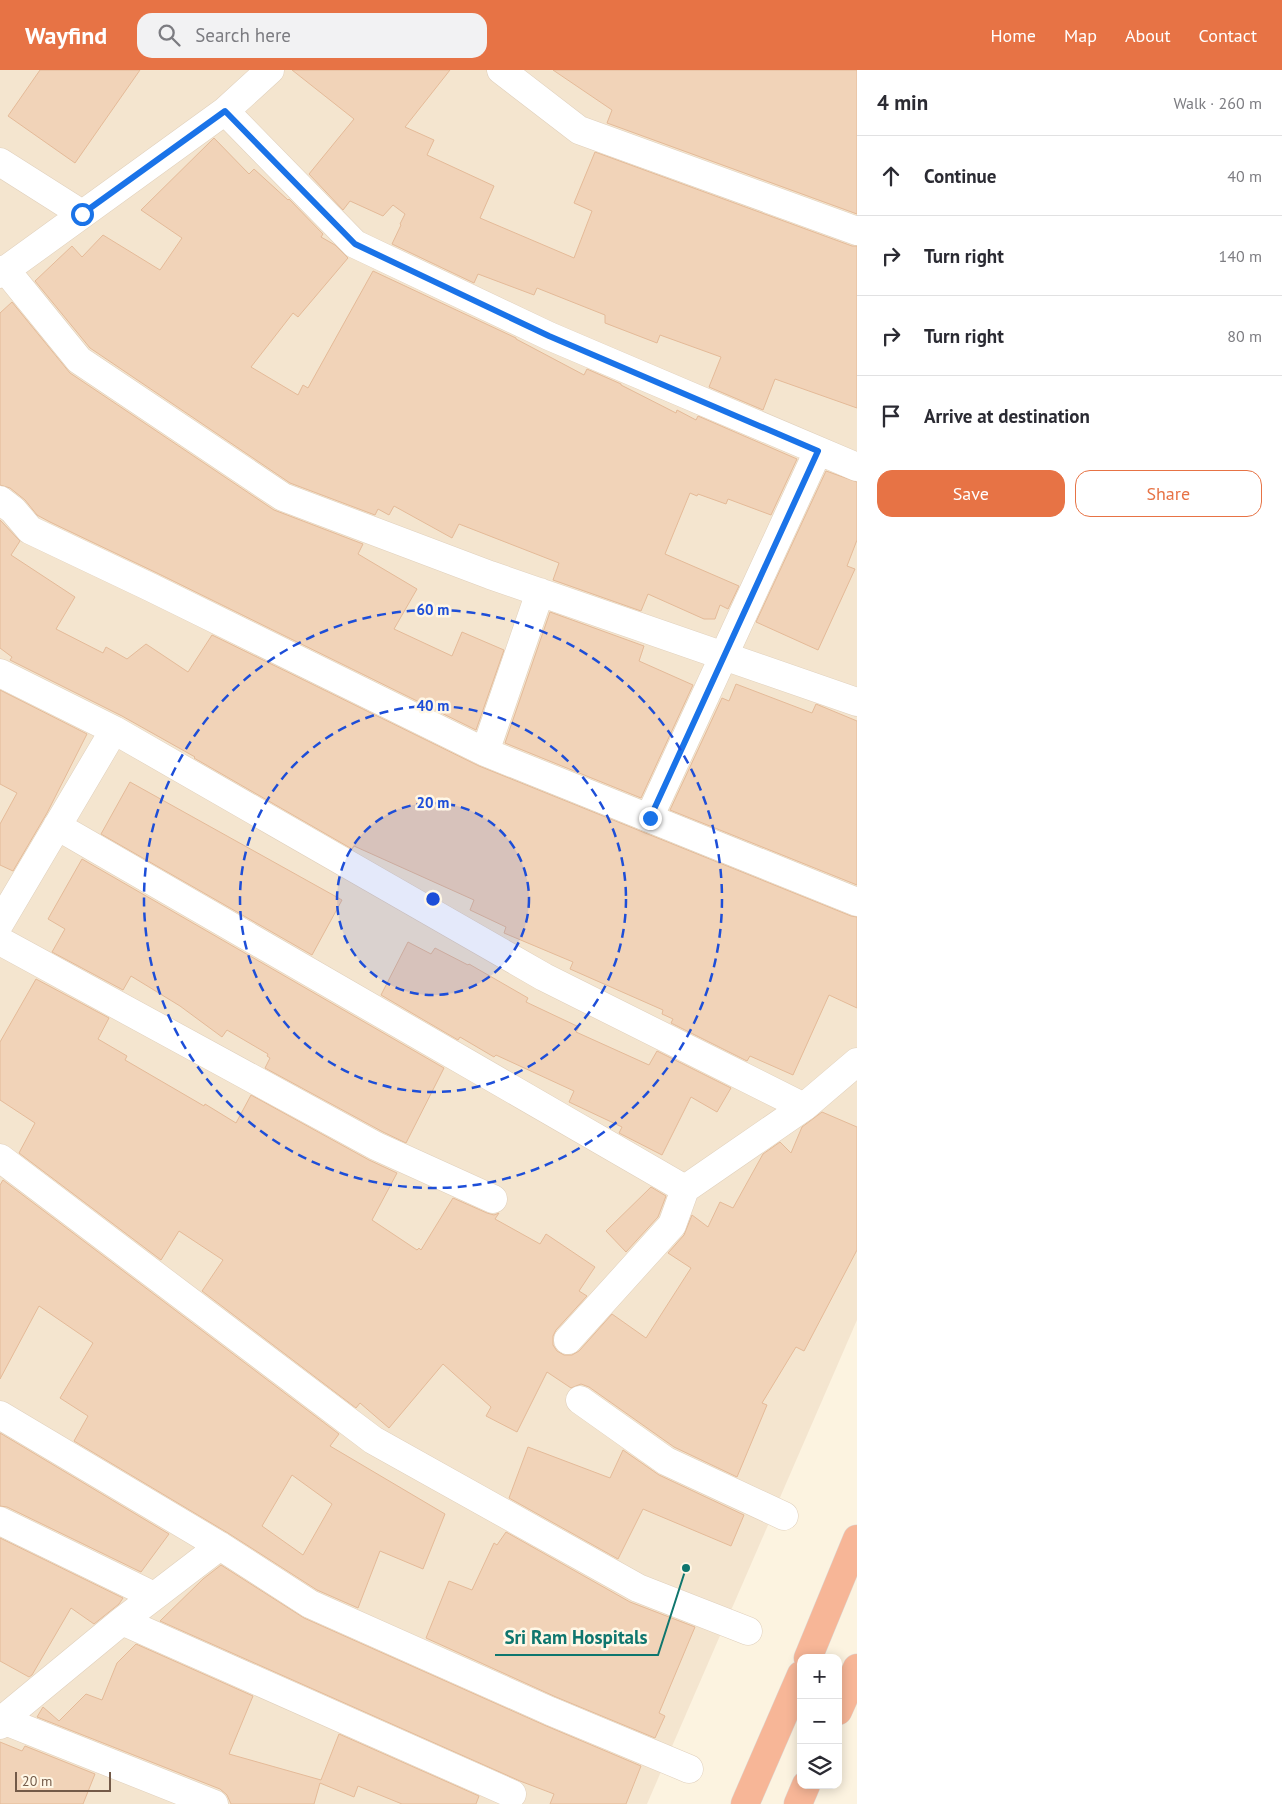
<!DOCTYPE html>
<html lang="en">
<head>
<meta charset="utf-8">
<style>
	:root { --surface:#fff; --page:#f2f2f3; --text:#2b2b33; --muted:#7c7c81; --line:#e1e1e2; --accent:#e77345 }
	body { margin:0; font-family:"PT Sans",sans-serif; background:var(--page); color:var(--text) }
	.controls { position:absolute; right:15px; bottom:15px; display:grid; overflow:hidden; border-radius:10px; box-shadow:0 2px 12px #0003 }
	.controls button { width:45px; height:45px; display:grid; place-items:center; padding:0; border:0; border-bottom:1px solid var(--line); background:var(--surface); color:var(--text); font:25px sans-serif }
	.scale { position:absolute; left:15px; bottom:12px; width:96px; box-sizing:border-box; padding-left:5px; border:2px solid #735a48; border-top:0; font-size:14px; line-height:18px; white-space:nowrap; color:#735a48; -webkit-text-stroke:4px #fff7e6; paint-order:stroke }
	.stop { position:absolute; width:15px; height:15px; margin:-11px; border:4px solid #1a73e8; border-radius:50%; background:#fff }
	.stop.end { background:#1a73e8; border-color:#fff; box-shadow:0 1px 5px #0008 }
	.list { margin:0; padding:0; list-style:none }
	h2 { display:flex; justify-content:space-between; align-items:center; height:65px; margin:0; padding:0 20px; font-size:21px }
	h2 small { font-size:16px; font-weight:400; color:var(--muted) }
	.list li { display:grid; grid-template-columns:32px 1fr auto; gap:15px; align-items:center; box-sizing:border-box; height:80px; padding:0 20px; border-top:1px solid var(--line) }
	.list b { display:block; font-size:19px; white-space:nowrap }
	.list em { font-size:16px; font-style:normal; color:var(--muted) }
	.actions { display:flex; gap:10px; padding:15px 20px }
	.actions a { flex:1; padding:11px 0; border:1px solid var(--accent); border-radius:15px; text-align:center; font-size:18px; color:var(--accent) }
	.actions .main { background:var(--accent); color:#fff }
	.icon { flex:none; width:28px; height:28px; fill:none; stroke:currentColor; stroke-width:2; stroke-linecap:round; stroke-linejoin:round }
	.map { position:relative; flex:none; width:857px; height:1734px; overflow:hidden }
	header { display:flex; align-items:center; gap:30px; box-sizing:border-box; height:70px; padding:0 25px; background:var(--accent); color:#fff }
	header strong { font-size:24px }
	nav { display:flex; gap:28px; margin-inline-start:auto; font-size:18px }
	.search { width:350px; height:45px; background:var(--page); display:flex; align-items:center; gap:12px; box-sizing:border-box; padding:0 18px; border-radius:15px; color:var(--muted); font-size:19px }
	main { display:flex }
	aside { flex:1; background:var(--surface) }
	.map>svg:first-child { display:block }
</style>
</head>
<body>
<header>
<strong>Wayfind</strong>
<div class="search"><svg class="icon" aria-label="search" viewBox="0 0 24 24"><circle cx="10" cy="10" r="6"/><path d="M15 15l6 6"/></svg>Search here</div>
<nav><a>Home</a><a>Map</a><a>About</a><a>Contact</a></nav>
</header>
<main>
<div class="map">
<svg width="857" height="1734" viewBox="0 0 857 1734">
	<rect width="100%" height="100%" fill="#fcf3e0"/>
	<path fill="#f4e5cf" d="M 0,0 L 857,0 L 857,1250 L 647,1734 L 0,1734 Z"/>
	<path fill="#f1d3b8" stroke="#e4ba98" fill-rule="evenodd" d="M 40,0 L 140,0 L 75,93 L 8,46 Z
		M 292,0 L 450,0 L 405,57 L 434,70 L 427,85 L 494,116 L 480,148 L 574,188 L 592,141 L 574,133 L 595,82 L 852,176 L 857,176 L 857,338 L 775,309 L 763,340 L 709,317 L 721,287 L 660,265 L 657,273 L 605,253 L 605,245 L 537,218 L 534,225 L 478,204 L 474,213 L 392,174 L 401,155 L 400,154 L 405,144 L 393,135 L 383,146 L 350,131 L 343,140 L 309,104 L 354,49 Z
		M 553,0 L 857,0 L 857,144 L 607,53 L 612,40 Z
		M 214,68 L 249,104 L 254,99 L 288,130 L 289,129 L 323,164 L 321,167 L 335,175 L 348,188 L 298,247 L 293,243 L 251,297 L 298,325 L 303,315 L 308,318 L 373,201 L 516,268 L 516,269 L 584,305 L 587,299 L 621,314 L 621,315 L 676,343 L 677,340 L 696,350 L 698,346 L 797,389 L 771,445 L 728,429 L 726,434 L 698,424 L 697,426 L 690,423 L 665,484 L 739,516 L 728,539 L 720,535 L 715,549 L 704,549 L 648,524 L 641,541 L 553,510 L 559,493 L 459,454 L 452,468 L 394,436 L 389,445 L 378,439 L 375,445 L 290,413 L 90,278 L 35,211 L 72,176 L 82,187 L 103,165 L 160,200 L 182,168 L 141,140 Z
		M 12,232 L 70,303 L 274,440 L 363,474 L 358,484 L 417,519 L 394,559 L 452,586 L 462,562 L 504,580 L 476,660 L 157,503 L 50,452 L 37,445 L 25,430 L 10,418 L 0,415 L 0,243 Z
		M 826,401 L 857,412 L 857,470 L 847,496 L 855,499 L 818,580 L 756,552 Z
		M 0,450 L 20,471 L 11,485 L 75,527 L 56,559 L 103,583 L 106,577 L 127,589 L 146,574 L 188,602 L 212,565 L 479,696 L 851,846 L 857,847 L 857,938 L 829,925 L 793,1005 L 750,986 L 747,991 L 671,953 L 673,949 L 662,944 L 663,940 L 570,899 L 573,892 L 504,863 L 506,857 L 470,840 L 474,830 L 354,776 L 352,779 L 194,688 L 195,687 L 122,646 L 10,590 L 12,587 L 0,578 Z
		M 550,542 L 644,576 L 639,591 L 693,615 L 641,728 L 505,673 Z
		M 736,614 L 812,643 L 816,634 L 857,651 L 857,815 L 670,740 L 722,628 L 729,631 Z
		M 0,620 L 87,664 L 47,743 L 13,801 L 0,795 L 0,754 L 17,723 L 0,714 Z
		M 130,712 L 342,830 L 312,885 L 101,764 Z
		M 82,789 L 444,998 L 406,1073 L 383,1062 L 265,998 L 270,988 L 267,986 L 268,984 L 227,960 L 222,967 L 180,936 L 131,906 L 123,920 L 52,882 L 65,859 L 48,849 Z
		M 408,872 L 431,884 L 435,878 L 468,895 L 469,894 L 528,928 L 526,932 L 579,957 L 576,962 L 649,995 L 657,981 L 731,1018 L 717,1042 L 691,1027 L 662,1085 L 619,1063 L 622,1057 L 569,1032 L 574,1021 L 496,985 L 494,987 L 460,967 L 458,970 L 381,925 Z
		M 36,909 L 109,948 L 98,969 L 127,986 L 125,990 L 204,1036 L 205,1034 L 236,1053 L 251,1025 L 369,1090 L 397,1103 L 372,1150 L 417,1180 L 419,1178 L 421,1180 L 453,1128 L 487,1143 L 494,1145 L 499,1143 L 495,1149 L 540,1174 L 546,1164 L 595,1197 L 579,1221 L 587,1226 L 556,1260 L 553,1266 L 553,1275 L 557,1281 L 564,1285 L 572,1285 L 579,1281 L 612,1244 L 646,1268 L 691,1198 L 668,1183 L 684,1165 L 692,1145 L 708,1157 L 720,1132 L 733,1138 L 763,1084 L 780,1072 L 791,1083 L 802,1057 L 822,1042 L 857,1057 L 857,1180 L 804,1281 L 796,1277 L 762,1333 L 767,1335 L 737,1407 L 674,1377 L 589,1317 L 581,1314 L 571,1318 L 547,1302 L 517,1362 L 486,1346 L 491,1337 L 443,1294 L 389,1358 L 360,1333 L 356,1338 L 202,1221 L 223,1190 L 179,1161 L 161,1190 L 19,1083 L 35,1053 L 0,1030 L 0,972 Z
		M 3,1110 L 339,1364 L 330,1376 L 445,1444 L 423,1499 L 380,1481 L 358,1538 L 317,1520 L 228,1463 L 74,1371 L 88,1346 L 60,1328 L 93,1273 L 39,1236 L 0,1309 L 0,1115 ZM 292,1405 L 332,1434 L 303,1485 L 262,1456 Z
		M 651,1117 L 666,1126 L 658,1147 L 626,1182 L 606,1161 Z
		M 0,1363 L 169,1464 L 141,1502 L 7,1437 L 0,1436 Z
		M 528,1377 L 610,1408 L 623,1380 L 659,1405 L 744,1445 L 731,1476 L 643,1439 L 618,1489 L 509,1428 Z
		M 506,1462 L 630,1532 L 695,1557 L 659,1643 L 665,1646 L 655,1668 L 556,1627 L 426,1568 L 449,1511 L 472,1520 L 494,1473 L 497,1475 Z
		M 0,1468 L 123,1528 L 119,1534 L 94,1554 L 71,1538 L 32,1605 L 29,1607 L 0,1591 Z
		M 221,1495 L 304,1548 L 544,1655 L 641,1696 L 626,1734 L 550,1734 L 554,1724 L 520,1711 L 160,1551 L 203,1509 Z
		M 136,1574 L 253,1626 L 229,1684 L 321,1710 L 339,1664 L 479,1726 L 476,1734 L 402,1734 L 358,1716 L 354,1727 L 320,1713 L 314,1734 L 231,1734 L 227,1725 L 220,1719 L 37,1647 L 43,1637 L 59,1651 L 86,1624 L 102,1630 L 117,1593 Z
		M 0,1672 L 22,1681 L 25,1676 L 95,1704 L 83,1734 L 0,1734 Z"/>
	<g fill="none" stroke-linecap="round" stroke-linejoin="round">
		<g stroke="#e0d0bc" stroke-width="29">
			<path id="minor" d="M 501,0 L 579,60 L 857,161
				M 225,41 L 355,174 L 549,266 L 857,397
				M 0,92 L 82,144
				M 5,199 L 79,290 L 283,427 L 490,505 L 857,632
				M 0,204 L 225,41 L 270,0
				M 0,430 L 13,440 L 30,460 L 150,517 L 485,682
				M 540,522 L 485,682 L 857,832
				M 0,603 L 114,660 L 544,907 L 804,1037 L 857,992
				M 649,748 L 818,381
				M 57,756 L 685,1119 L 804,1037
				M 0,853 L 114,660
				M 0,871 L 376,1076 L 493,1129
				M 0,1088 L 373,1370 L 638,1518 L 748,1561
				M 568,1270 L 672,1155 L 685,1119
				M 580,1330 L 666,1391 L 784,1446
				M 0,1345 L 220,1476 L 310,1534 L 550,1641 L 689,1699
				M 0,1451 L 154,1526
				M 122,1551 L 512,1724
				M 0,1649 L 214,1734
				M 0,1655 L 2,1650 L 122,1551 L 220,1476"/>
		</g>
		<g stroke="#ddd7d3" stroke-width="29">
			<path id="highway" d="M 808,1588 L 857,1469
				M 838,1641 L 857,1598
				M 745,1734 L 801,1605
				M 798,1734 L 806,1715"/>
		</g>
		<use href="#minor" stroke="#fff" stroke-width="28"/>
		<use href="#highway" stroke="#f7b697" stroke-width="28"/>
	</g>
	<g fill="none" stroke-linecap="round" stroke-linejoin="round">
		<path stroke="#1a73e8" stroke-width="6" d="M 82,144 L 225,41 L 355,174 L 549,266 L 818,381 L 650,748"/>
	</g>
	<circle cx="433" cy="829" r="96" fill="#1d4ed8" fill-opacity=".12"/>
	<g fill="none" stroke="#1d4ed8" stroke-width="2.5" stroke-dasharray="9 6">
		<circle cx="433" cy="829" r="96"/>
		<circle cx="433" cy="829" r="193"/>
		<circle cx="433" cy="829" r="289"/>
	</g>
	<circle cx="433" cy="829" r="8" fill="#1d4ed8" stroke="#fff7e6" stroke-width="2.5"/>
	<g font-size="15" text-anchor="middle" font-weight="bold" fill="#1d4ed8" stroke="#fff7e6" stroke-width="5" stroke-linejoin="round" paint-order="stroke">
		<text x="433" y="545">60 m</text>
		<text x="433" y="641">40 m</text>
		<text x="433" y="738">20 m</text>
	</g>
	<path fill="none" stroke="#0f766e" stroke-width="2" d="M686 1498L658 1585H495"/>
	<circle fill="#0f766e" stroke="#fff7e6" stroke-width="2" cx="686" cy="1498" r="5"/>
	<g font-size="19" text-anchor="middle" font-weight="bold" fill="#0f766e" stroke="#fff7e6" stroke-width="5" stroke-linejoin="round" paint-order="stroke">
		<text x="576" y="1574">Sri Ram Hospitals</text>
	</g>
</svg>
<div class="controls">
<button>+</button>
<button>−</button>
<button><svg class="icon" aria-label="layers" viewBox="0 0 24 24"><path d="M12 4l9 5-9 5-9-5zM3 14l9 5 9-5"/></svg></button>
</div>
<div class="scale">20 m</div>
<div class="stop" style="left:82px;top:144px"></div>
<div class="stop end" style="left:650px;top:748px"></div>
</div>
<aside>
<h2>4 min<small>Walk · 260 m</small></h2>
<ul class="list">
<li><svg class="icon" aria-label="ahead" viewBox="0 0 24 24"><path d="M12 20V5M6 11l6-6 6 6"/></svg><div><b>Continue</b></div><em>40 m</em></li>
<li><svg class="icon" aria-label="right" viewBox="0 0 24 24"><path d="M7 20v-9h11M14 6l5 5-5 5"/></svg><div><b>Turn right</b></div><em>140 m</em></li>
<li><svg class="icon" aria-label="right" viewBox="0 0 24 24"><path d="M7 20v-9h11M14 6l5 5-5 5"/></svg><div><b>Turn right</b></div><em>80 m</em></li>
<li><svg class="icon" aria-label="arrive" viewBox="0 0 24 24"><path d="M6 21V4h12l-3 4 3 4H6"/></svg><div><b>Arrive at destination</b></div></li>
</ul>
<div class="actions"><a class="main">Save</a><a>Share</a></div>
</aside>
</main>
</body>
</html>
